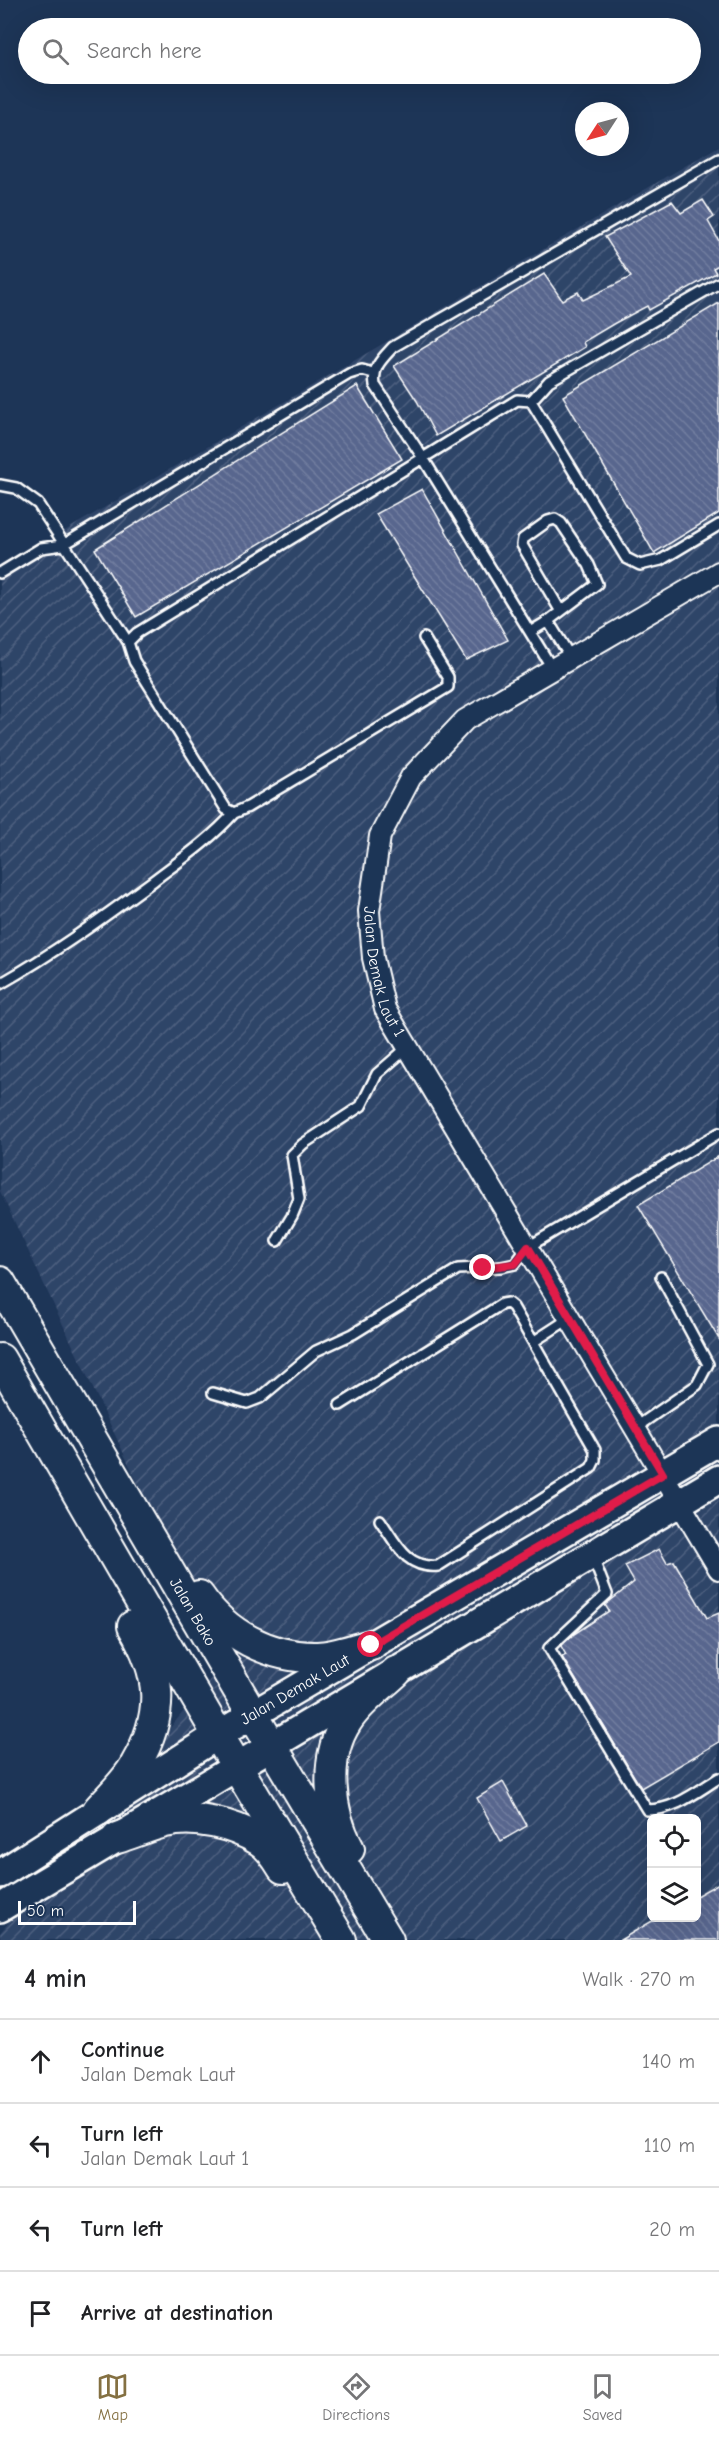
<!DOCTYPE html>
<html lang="en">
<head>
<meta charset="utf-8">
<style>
	:root { --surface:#fff; --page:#f6f6f6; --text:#202124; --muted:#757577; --line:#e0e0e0; --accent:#847042 }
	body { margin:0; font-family:"Comic Neue",sans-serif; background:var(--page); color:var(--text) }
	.controls { position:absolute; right:18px; bottom:18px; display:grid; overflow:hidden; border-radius:9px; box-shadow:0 6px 24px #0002 }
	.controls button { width:54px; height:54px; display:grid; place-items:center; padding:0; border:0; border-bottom:2px solid var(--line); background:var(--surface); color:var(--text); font:30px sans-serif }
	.compass { position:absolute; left:575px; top:102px; width:54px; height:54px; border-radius:50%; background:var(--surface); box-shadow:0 6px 24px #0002; rotate:234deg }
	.scale { position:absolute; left:18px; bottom:15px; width:118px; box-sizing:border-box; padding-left:6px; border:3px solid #fff; border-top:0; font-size:16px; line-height:21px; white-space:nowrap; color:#fff; -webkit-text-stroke:4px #1d3557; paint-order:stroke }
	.stop { position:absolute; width:18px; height:18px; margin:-14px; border:4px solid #e11d48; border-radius:50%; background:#fff }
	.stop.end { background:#e11d48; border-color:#fff; box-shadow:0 2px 6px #0008 }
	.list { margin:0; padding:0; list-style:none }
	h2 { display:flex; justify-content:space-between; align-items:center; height:78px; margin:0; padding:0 24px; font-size:26px }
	h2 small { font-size:20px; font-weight:400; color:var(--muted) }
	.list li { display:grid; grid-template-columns:39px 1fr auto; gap:18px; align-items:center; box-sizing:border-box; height:84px; padding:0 24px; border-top:2px solid var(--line) }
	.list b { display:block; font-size:22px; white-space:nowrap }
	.list p { margin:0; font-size:20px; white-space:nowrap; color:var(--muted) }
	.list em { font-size:20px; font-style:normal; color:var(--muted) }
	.icon { flex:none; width:33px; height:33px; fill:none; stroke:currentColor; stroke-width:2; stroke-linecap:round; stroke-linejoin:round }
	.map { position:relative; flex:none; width:719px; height:1940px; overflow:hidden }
	.search { position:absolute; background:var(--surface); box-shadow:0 6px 24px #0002; left:18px; right:18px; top:18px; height:66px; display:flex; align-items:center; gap:15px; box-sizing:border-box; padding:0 21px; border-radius:33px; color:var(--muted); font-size:22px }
	.sheet { height:414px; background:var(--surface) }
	nav { display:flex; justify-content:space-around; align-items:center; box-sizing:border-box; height:84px; border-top:2px solid var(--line); background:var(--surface); font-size:16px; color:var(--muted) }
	nav a { display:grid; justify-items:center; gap:3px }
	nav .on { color:var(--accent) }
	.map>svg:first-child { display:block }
</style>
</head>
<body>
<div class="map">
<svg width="719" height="1940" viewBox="0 0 719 1940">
	<defs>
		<pattern id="industrial-furrows" width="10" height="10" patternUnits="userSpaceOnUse" patternTransform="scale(1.5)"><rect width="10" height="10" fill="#2f4468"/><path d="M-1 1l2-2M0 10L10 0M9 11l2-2" fill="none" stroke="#4e607f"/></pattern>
		<pattern id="building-back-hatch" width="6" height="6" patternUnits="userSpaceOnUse" patternTransform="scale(1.5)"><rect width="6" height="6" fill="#58668e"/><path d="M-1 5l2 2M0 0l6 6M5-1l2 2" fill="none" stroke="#717d9f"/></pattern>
	</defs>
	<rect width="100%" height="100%" fill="#1d3557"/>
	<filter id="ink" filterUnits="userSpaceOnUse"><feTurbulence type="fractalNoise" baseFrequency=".0167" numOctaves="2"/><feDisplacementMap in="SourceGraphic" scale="12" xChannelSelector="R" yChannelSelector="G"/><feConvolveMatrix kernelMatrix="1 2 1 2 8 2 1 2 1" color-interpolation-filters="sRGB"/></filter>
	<g filter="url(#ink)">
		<path fill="url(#industrial-furrows)" fill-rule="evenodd" d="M 719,146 L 719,1940 L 0,1940 L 0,1933 L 223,1664 L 0,1191 L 0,569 ZM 652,1818 L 696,1818 L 696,1918 L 652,1918 Z"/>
		<path fill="url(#building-back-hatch)" stroke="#fff" stroke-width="1.5" d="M 703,200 L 714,217 L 708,221 L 719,241 L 719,265 L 713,268 L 716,273 L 649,310 L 647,306 L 615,323 L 583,342 L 585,347 L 436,436 L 417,401 L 394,366 L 544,274 L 562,300 L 578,292 L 583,300 L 631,277 L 605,237 L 672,201 L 681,213 Z
			M 719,303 L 719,513 L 654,553 L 563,396 Z
			M 357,386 L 402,459 L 136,617 L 95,549 Z
			M 422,489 L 508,640 L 466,660 L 376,514 Z
			M 719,1156 L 719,1339 L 638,1205 Z
			M 659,1549 L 667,1563 L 674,1561 L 707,1618 L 719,1613 L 719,1742 L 641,1788 L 562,1657 L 566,1655 L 561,1646 L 574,1634 L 609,1611 L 605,1605 L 634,1582 L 625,1566 Z
			M 503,1782 L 527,1826 L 501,1841 L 477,1798 Z
			M 719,1883 L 719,1940 L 620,1940 L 659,1917 L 696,1917 L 696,1896 Z"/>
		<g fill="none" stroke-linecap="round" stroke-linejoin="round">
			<g stroke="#fff" stroke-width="14">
				<path id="lane" d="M 719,159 L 393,347 C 382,359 372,367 375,385 L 423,458 L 517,400 L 531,401 L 626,558 L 640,565 L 661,560 L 719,525
					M 531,401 L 549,381 L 719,283
					M 0,485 L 16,488 L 38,504 L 128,642 L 134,661 L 226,809 L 234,813 L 248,807 L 448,687 L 448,677 L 424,638
					M 0,573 L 41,548 L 63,545 L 349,374 L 362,370 L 373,373
					M 548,621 L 571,658
					M 530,632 L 548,621 L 597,584 L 589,565 L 561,523 L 555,519 L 548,521 L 523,539 L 522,545 L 560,610
					M 128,642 L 137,633 L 423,458 L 552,668
					M 0,984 C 53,954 104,917 153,881 C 182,859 210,840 234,813
					M 277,1241 L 292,1216 L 299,1199 L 292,1155 L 303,1144 L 361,1106 L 377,1074 L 408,1047
					M 213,1393 L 247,1403 L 260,1398 L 316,1351 L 353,1334 L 458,1269 L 501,1267 L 515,1264 L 528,1247 L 719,1133
					M 340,1405 L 502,1304 L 508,1303 L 513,1307 L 533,1342
					M 635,1428 L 697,1385 L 708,1364 L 661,1277
					M 380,1520 C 396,1543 406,1569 438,1566 L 591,1468 L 595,1460 L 595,1450 L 533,1342 L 570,1318
					M 593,1558 L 607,1594 L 549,1648 L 647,1810 C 675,1810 696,1792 719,1778"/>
			</g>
			<g stroke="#fff" stroke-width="24">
				<g id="street">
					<path id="s1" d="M 719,572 L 465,720 L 411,777 L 380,836 L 369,911 L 373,958 L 385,1009 L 719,1569"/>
				</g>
			</g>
			<g stroke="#fff" stroke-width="32">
				<g id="secondary">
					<path id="s2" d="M 0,1874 L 218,1735 L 719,1441"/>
					<path d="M 0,1908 L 719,1479"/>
				</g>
			</g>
			<g stroke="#fff" stroke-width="34">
				<g id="primary">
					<path id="s3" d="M 0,1282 L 253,1715 L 388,1940"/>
					<path d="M 0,1359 L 218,1735 L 341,1940"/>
					<path d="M 199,1596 C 225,1634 269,1658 317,1657 C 334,1657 354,1649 371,1645"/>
					<path d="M 98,1810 C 110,1796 127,1781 136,1764 C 165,1713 162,1675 133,1626"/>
					<path d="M 117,1838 C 133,1833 149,1826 165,1822 C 195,1815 233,1824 259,1840 C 269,1846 277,1858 283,1868"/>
					<path d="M 349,1849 C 329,1813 323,1757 347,1721 C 359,1702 380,1687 396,1672"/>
				</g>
			</g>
			<use href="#lane" stroke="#1d3557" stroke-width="9"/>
			<use href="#street" stroke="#1d3557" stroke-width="20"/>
			<use href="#secondary" stroke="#1d3557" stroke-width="27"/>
			<use href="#primary" stroke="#1d3557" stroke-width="30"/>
		</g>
	</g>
	<g fill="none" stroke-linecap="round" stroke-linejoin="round" filter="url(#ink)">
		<path stroke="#e11d48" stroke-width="8" d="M 371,1645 L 663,1474 L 528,1247 L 515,1264 L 483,1268"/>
	</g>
	<g text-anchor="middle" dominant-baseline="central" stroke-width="5" stroke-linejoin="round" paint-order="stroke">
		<g font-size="16" fill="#fff" stroke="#1d3557">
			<text stroke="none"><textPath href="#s1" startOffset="578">Jalan Demak Laut 1</textPath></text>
			<text stroke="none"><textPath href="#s3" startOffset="382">Jalan Bako</textPath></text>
			<text stroke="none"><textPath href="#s2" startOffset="348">Jalan Demak Laut</textPath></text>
		</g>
	</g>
</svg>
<div class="controls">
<button><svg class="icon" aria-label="locate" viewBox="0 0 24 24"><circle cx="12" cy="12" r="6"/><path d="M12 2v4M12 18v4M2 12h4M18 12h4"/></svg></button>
<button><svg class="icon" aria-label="layers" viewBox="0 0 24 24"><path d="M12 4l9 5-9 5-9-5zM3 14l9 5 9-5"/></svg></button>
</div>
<svg class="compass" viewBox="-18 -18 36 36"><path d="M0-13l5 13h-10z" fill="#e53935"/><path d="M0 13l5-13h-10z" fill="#757577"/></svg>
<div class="scale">50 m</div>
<div class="stop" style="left:371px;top:1645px"></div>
<div class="stop end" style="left:483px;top:1268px"></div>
<div class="search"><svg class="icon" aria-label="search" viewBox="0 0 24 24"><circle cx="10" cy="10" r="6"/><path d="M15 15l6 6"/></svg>Search here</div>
</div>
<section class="sheet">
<h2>4 min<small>Walk · 270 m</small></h2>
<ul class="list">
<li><svg class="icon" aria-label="ahead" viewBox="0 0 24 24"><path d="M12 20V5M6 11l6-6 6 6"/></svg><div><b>Continue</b><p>Jalan Demak Laut</p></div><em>140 m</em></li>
<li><svg class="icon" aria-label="left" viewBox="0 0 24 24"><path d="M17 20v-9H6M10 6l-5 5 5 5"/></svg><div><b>Turn left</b><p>Jalan Demak Laut 1</p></div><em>110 m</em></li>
<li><svg class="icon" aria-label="left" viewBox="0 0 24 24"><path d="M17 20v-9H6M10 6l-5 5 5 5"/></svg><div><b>Turn left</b></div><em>20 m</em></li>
<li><svg class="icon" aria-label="arrive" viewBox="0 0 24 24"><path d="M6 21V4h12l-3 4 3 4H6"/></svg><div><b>Arrive at destination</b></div></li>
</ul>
</section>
<nav>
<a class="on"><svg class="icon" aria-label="map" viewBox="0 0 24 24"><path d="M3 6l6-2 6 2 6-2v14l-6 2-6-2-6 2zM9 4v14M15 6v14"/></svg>Map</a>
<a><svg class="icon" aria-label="directions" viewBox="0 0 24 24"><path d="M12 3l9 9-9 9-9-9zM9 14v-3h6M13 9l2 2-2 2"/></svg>Directions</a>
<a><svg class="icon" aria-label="saved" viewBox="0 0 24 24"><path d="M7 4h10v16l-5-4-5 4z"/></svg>Saved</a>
</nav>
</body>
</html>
